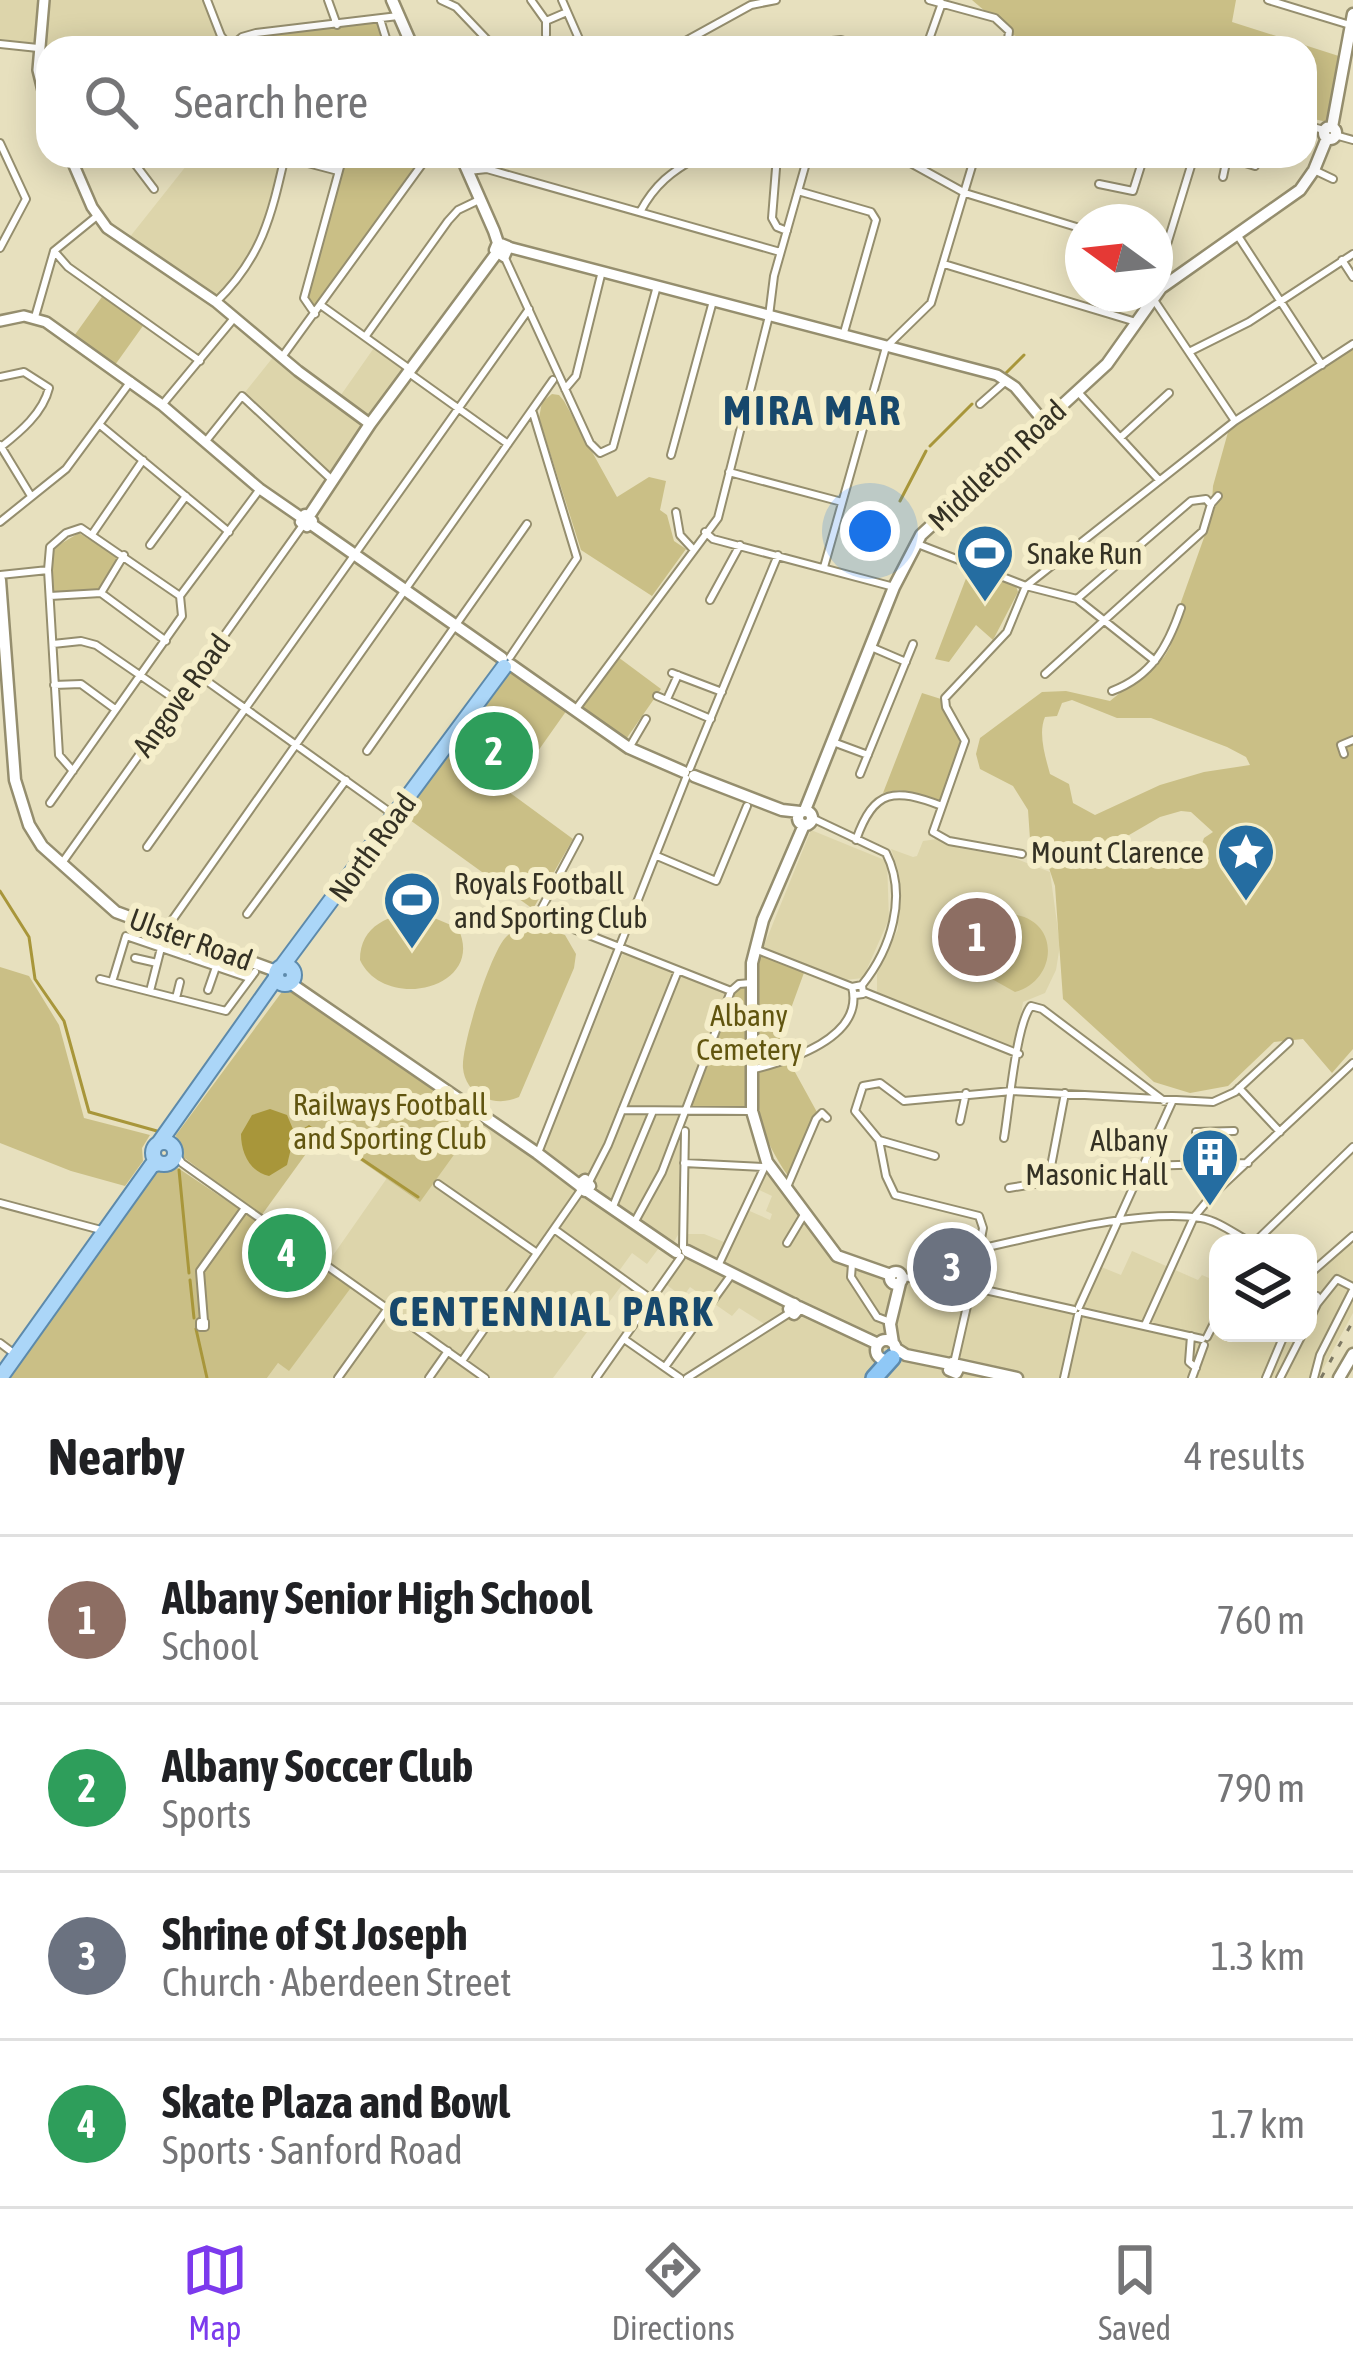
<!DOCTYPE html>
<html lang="en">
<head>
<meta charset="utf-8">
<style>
	:root { --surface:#fff; --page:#f6f6f6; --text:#202124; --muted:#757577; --line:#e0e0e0; --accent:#7c3aed }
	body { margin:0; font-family:"Asap Condensed",sans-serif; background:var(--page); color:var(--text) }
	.controls { position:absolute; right:36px; bottom:36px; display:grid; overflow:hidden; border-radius:24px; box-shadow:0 6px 30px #0003 }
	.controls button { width:108px; height:108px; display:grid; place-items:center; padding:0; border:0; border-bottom:3px solid var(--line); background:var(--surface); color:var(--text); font:60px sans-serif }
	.compass { position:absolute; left:1065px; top:204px; width:108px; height:108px; border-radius:50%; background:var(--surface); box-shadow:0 6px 30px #0003; rotate:285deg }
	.you { position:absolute; left:870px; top:531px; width:42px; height:42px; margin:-30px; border:9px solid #fff; border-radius:50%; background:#1a73e8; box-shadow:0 0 0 18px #1a73e833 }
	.badge { display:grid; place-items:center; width:78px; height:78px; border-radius:50%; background:var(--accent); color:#fff; font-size:39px; font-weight:700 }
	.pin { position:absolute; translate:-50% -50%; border:6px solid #fff; box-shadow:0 3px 12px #0006 }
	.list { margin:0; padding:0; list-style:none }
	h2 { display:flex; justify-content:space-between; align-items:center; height:156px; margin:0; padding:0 48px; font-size:51px }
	h2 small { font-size:39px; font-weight:400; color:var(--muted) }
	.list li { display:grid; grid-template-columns:78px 1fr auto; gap:36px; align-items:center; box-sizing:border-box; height:168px; padding:0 48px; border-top:3px solid var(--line) }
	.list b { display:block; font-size:45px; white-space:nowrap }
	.list p { margin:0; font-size:39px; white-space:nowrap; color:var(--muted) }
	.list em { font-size:39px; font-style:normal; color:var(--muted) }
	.icon { flex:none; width:66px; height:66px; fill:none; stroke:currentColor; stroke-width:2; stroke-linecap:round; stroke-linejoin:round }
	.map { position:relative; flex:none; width:1353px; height:1378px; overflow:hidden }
	.search { position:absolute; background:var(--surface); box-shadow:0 6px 30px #0003; left:36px; right:36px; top:36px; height:132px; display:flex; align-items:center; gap:30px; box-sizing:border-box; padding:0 42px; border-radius:36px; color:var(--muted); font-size:45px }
	.sheet { height:828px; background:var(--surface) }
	nav { display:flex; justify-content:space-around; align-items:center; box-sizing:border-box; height:168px; border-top:3px solid var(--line); background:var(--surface); font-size:33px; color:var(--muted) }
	nav a { display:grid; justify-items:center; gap:6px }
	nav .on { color:var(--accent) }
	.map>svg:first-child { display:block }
</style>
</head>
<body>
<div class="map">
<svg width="1353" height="1378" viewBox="0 0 1353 1378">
	<rect width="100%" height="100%" fill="#e7e0be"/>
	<path fill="#ddd5ab" d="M 0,0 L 40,0 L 36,43 L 0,39 Z
		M 48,0 L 207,0 L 228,46 L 48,48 L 48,93 L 43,64 Z
		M 194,156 L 282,156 L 254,252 L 239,276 L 216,297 L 129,238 Z
		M 376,345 L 411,370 L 335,478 L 242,396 L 278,351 L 336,402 Z
		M 811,830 L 887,861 L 889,919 L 863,978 L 845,980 L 763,948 Z
		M 937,839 L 958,848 L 1009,856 L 1050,872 L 1060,945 L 1056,970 L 1045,993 L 1023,1002 L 1016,1044 L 1009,1047 L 877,993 L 877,974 L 898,929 L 899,873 L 891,849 L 913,857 L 917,856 L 923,841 Z
		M 624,951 L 728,993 L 679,1119 L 679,1233 L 674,1242 L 597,1189 L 593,1181 L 580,1176 L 543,1150 Z
		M 482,1116 L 661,1245 L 647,1264 L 632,1253 L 619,1271 L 627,1278 L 553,1378 L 487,1378 L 327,1264 L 387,1178 Z
		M 767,1167 L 835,1257 L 1071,1309 L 1094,1264 L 1121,1275 L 1132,1251 L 1198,1280 L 1202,1275 L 1218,1282 L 1218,1333 L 1308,1333 L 1308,1269 L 1313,1271 L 1346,1238 L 1353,1246 L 1353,1313 L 1318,1378 L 692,1378 L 766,1325 L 739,1308 L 732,1316 L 690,1287 L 683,1297 L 664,1283 L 688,1256 L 684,1234 L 704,1234 L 729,1244 L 745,1209 L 770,1220 L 772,1214 L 766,1211 L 772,1196 L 755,1188 Z
		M 353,1285 L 483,1378 L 267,1378 L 278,1363 L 288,1370 Z"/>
	<path fill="#cabf86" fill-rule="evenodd" d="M 972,0 L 1236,0 L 1232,22 L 1345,58 L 1327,122 L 1305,117 L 1305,48 L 1051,48 L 1013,35 Z
		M 373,23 L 378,23 L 386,48 L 234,48 L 258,37 Z
		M 345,156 L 425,156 L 315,310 L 307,298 Z
		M 104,294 L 145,323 L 115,365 L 74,336 Z
		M 1353,345 L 1353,1049 L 1332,1073 L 1303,1039 L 1274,1042 L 1228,1086 L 1190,1093 L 1154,1082 L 1063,999 L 1055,886 L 1048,865 L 1030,839 L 1028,810 L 1013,786 L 980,769 L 976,754 L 980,738 L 1042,692 L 1066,691 L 1110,701 L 1164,657 L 1170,647 L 1181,602 L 1211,518 L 1213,486 L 1230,425 ZM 1072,700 L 1117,718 L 1151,718 L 1227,747 L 1246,757 L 1250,765 L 1204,772 L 1160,785 L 1095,815 L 1073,803 L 1069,784 L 1050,774 C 1045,756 1038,733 1045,717 L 1057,716 L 1062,703 ZM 1181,811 L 1191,812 L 1213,832 L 1204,838 L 1196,862 L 1177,859 L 1171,848 L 1159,843 L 1143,867 L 1106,856 L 1105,849 L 1160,817 Z
		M 552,394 L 559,395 L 564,401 L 617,497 L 649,477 L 666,481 L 660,510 L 667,515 L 674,541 L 686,549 L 652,596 L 581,550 L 539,418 L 542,402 Z
		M 79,533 L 119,558 L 98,591 L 53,593 L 52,549 Z
		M 970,568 L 1016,586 L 1018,592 L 993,640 L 976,625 L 949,662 L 935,659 Z
		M 618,657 L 661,689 L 624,742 L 581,709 Z
		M 509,669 L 567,710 L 509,792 L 573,839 L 533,909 L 403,815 Z
		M 922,693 L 941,699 L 961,737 L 960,751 L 941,803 L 900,790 L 883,793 Z
		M 420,912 L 458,928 C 487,988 385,1013 360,960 C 360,925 390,914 420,912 Z
		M 1017,915 C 1061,924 1056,981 1015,992 L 992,979 C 983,952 984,922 1017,915 Z
		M 533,925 L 565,935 L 576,954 L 574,968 L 519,1097 C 508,1102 495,1103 483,1097 C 472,1092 464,1081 463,1068 C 461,1046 491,950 507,936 C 514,930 525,928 533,925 Z
		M 761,954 L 805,970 L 771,1063 L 748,1069 L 747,1110 L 689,1108 L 731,994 L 739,986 L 753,985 L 756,955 Z
		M 0,967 L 29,976 L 59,1025 L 84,1118 L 150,1135 L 142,1148 L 143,1161 L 125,1186 L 71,1171 L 0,1143 Z
		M 287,985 L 484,1113 L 420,1202 L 321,1133 L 261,1216 L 178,1153 L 176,1135 Z
		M 790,1063 L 818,1114 L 788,1176 C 763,1139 757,1118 757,1073 Z
		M 172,1164 L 353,1285 L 289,1371 L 278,1363 L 267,1378 L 3,1378 L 151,1169 Z"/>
	<path fill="#a8963a" d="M 270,1109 L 287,1115 L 295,1134 L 309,1125 L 318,1131 L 307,1141 L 293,1140 L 287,1165 L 269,1176 C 250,1172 241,1153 241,1134 L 252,1115 Z"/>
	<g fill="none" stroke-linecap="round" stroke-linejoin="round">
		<path stroke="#a8963a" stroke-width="3" d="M 1005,374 L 1024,355
			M 930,446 L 972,404
			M 900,501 L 926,451
			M 0,891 L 29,937 L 35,979 L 64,1021 L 89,1112 L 157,1131
			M 317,1129 L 418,1197
			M 179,1170 L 189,1273
			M 190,1280 L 194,1318
			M 196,1329 L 207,1378"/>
		<g stroke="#958e6e" stroke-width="10">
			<path id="minor" d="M 207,0 L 221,36 L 230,47
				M 328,0 L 337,25
				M 441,0 L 456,7 L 495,48
				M 531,0 L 546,21 L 546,35
				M 562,0 L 583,48
				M 929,0 L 995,18 L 1009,31 L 1007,48
				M 1268,0 L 1350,25
				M 380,19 L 389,48
				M 546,21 L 567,12
				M 0,44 L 38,48
				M 229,48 L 242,37 L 256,33 L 398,16
				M 673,48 L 751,5 L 776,0
				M 769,48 L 841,40 L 868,48
				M 926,48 L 942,3
				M 1305,125 L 1324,130
				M 1335,135 L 1353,140
				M 0,143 L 26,199 L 0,248
				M 129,156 L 154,189
				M 777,156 L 772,218 L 777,227 L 787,231
				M 898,156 L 965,193 L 1083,229
				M 1223,156 L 1255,166
				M 285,157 L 338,171
				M 1094,161 L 1095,156
				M 1314,170 L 1333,179
				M 468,171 L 487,169 L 780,252
				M 1223,177 L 1227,158
				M 1099,184 L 1133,191 L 1144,156
				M 798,191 L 871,212 L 876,220 L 843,336
				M 640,212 C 655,184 671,172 699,156
				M 1238,236 L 1322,365
				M 54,251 L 68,267 L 200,361
				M 504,256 L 590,443 L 600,453 L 613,447 L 657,286
				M 1342,260 L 1353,277
				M 944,264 L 1136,322
				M 1161,288 L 1164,254 L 1194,156
				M 1154,300 L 1235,421
				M 216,302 C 262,257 271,217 285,156
				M 322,306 L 411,370
				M 315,314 L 304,298 L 343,156
				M 35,317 L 54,251 L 97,216
				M 365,337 L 448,221 L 458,210 L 481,199
				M 1189,352 L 1249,322 L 1353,254
				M 282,357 L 428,156
				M 409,373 L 508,444
				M 0,377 L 24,372 L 49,388 C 43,413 20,432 1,447
				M 565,389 L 576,376 L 602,271
				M 1077,391 L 1159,480
				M 980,404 L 1006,381
				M 162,405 L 235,317
				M 100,425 L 229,532
				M 1121,437 L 1169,393
				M 206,441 L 242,396 L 331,479
				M 0,445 L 31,496
				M 671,455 L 713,301
				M 729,472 L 842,502
				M 676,512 L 680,535 L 692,548
				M 0,522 L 66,469 L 131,381
				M 705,532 L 713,539 L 894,587
				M 93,533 L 143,460
				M 915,543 L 1026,586 L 1077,599 L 1155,661
				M 150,545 L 186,496
				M 824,567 L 886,347 L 931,303 L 975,156
				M 0,575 L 48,570
				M 101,593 L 124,555
				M 50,596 L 101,593 L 166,641
				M 180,596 L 260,489
				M 1077,599 L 1191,501 L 1206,499 L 1211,505
				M 710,600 L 740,545
				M 53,644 L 81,641 L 96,645 L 176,700
				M 871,647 L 906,662
				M 510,657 L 577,558 L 533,413
				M 672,673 L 722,692
				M 197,674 L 391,813
				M 1045,674 L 1203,531 L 1211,504 L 1218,496
				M 54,685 L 81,684 L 115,709
				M 1112,691 C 1152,676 1168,646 1181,608
				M 657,696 L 711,719
				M 667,699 L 678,675
				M 576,709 L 718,518 L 769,316 L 774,276 L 808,156
				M 833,742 L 868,755
				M 629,748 L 646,719
				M 367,751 L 527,524
				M 1344,754 L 1341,745 L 1353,740
				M 690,768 L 778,555
				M 73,771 L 59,755 L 48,570 L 50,547 L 66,533 L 81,528 L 180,596
				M 860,774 L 913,644
				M 50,803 L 182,616 L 180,596
				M 812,818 L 886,853 C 908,896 891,949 862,985
				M 579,838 L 538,915 L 731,991
				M 856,840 C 874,788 895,788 942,806
				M 147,847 L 529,309
				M 1022,854 L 949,841 L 933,832 L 965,741 L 946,707 L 945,698 L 1007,632 L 1026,586 L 1235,421 L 1353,344
				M 657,856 L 716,881 L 747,806
				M 62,863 L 303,525
				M 247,914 L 346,780
				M 169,929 L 173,919 L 553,380
				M 755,949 L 852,987
				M 135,958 L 157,963
				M 100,979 L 226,1011 L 255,972
				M 112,982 L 126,936 L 249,978
				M 208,990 L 216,967
				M 150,991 L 161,948
				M 864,992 L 1019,1054
				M 176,998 L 180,982
				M 751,1070 C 788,1061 865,1038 852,987 L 862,985 L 863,994 L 855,995
				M 1239,1088 L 1280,1132
				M 622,1110 L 750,1111
				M 960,1121 L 966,1093
				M 1196,1132 L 1234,1131
				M 1219,1132 L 1220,1163
				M 1004,1138 C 1009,1109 1016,1024 1031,1006 L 1042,1009 L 1164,1101
				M 879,1140 L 935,1156
				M 175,1153 L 182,1163 L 485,1378
				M 538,1153 L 686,778
				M 684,1163 L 763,1167
				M 589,1182 L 608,1145 L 678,971
				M 1048,1182 L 1065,1093
				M 438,1184 L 537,1253
				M 787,1187 L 816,1119 L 822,1113 L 827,1118
				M 1009,1188 L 1143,1166 L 1248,1163
				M 0,1203 L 101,1230
				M 614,1204 L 653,1111
				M 634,1223 L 662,1172 L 731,991 L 739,984 L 751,983
				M 554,1229 L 651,1299
				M 787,1243 L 805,1213
				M 1254,1243 L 1353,1147
				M 683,1247 L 685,1131
				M 979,1249 C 1039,1236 1141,1208 1201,1218 C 1219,1221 1236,1235 1252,1243
				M 852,1264 L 851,1277 L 877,1317 L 885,1320
				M 717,1268 L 767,1162
				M 902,1277 L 964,1285 L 971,1281 L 976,1288 L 968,1292 L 964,1285
				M 973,1281 L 983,1228 L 979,1216 L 895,1195 L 886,1176 L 879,1140 L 855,1111 L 863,1086 L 880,1083 L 904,1101 L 1012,1091 L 1213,1102 L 1235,1092 L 1289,1042
				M 1308,1282 L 1313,1271 L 1353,1236
				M 976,1288 L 1074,1310
				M 1308,1302 L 1317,1296
				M 1079,1307 L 1172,1102
				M 1082,1312 L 1202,1339
				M 204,1321 L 200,1271 L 245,1208
				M 200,1322 L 205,1322 L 205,1327 L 200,1327 Z
				M 1308,1323 L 1317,1304 L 1337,1279 L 1353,1287
				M 1145,1325 L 1194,1217 L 1213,1194 L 1353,1063
				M 1191,1336 L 1189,1362 L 1196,1368
				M 1207,1337 L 1218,1315
				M 624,1339 L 680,1378
				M 0,1343 L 12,1352
				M 462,1361 L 581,1190
				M 954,1363 L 970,1293
				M 665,1367 L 729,1278
				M 338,1378 L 388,1308
				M 429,1378 L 448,1351
				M 596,1378 L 681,1257
				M 687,1378 L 791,1312
				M 1064,1378 L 1078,1315
				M 1192,1378 L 1204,1345
				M 1266,1378 L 1285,1333
				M 1280,1378 L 1303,1333
				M 1314,1378 L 1320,1355 L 1353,1290"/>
		</g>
		<g stroke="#958e6e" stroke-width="14">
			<path id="tertiary" d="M 44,0 L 38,70 L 48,111
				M 70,156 L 92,207 L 107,228 L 216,302 L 298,371 L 370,424
				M 508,247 L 997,375 L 1015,387 L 1045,423
				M 0,321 L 24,316 L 46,322 L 162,405 L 260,489 L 302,518"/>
		</g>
		<g stroke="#958e6e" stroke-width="15">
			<path id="secondary" d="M 392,0 L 413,48
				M1324 133a6 6 0 1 1 12 0a6 6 0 1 1-12 0Z
				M 1332,127 L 1353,14
				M 461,156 L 494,231 L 498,243 L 495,250 L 504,256 L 508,247 L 498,243
				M 305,515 L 312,521 L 307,526 L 301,522 Z
				M 309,516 L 370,424 L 496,254
				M 311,524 L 502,658
				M 0,580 L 15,780 L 29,825 L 42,846 L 116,912 L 276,971
				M 511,665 L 629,748 L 684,772
				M 694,776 L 782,810 L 800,812
				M 805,810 L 894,587 L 921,535 L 1107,364 L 1161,288 L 1300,190 L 1314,170 L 1327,138
				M798 818a7 7 0 1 1 14 0a7 7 0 1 1-14 0Z
				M 804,825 L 763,920 L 752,963 L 752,1111 L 767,1162 L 837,1256 L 891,1275
				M 290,983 L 537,1153 L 579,1185
				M 585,1180 L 590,1186 L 585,1191 L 579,1185 Z
				M 587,1191 L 676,1252
				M 687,1251 L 793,1304
				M890 1278a6 6 0 1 1 12 0a6 6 0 1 1-12 0Z
				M 794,1304 L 799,1308 L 794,1314 L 789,1309 Z
				M 799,1307 L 878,1344
				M876 1350a10 10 0 1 1 20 0a10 10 0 1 1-20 0Z
				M 893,1343 L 890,1324 L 900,1283
				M 895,1348 L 906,1355 L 950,1364
				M 952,1363 L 959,1367 L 956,1373 L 949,1370 Z
				M 958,1365 L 1017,1378
				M 1339,1378 L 1353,1354"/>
		</g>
		<g stroke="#5d8aab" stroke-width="18">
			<path id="primary" d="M 283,965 L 504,667
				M276 975a9 9 0 1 1 18 0a9 9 0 1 1-18 0Z
				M153 1153a11 11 0 1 1 22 0a11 11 0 1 1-22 0Z
				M 159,1143 L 276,978
				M 0,1378 L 152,1165 L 159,1163"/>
		</g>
		<g stroke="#5d8aab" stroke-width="20">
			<path id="trunk" d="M 874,1378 L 892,1358"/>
		</g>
		<use href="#minor" stroke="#fff" stroke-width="6"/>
		<use href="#tertiary" stroke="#fff" stroke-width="9"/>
		<use href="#secondary" stroke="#fff" stroke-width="10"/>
		<use href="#primary" stroke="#abd6f8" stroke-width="14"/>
		<use href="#trunk" stroke="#8fc8f6" stroke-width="15"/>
		<path stroke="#7d7863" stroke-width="3" stroke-dasharray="6 12" stroke-linecap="butt" d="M 1321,1378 L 1353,1321"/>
	</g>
	<defs>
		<g id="stadium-pin" transform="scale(3)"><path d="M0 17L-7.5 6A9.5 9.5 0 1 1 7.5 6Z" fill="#256da1" stroke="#f5eeca"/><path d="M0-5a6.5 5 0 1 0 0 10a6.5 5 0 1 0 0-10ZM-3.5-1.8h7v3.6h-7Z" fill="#fff"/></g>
		<g id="sight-pin" transform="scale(3)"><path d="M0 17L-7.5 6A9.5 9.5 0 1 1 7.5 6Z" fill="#256da1" stroke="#f5eeca"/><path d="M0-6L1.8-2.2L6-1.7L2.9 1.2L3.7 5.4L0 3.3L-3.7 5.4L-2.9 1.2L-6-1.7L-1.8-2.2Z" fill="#fff"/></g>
		<g id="building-pin" transform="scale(3)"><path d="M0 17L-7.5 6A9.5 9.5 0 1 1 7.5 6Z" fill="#256da1" stroke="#f5eeca"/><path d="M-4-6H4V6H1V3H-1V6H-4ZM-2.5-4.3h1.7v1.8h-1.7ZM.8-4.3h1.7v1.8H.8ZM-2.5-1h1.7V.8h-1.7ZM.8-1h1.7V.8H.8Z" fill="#fff"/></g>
	</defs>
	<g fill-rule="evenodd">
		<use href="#stadium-pin" x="985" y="553"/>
		<use href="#sight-pin" x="1246" y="852"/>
		<use href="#stadium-pin" x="412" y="900"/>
		<use href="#building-pin" x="1210" y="1157"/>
	</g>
	<g text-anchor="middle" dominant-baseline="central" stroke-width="12" stroke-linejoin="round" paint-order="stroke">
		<g font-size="30" fill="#343124" stroke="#f5eeca">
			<text transform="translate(997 465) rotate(-43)">Middleton Road</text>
			<text transform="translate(181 695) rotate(-54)">Angove Road</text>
			<text transform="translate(372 847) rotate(-54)">North Road</text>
			<text transform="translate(191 939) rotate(20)">Ulster Road</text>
		</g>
		<g font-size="30" fill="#343124" stroke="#f5eeca" text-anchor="start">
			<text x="1027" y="553">Snake Run</text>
			<text x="1204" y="852" text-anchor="end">Mount Clarence</text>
			<text x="454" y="883">Royals Football<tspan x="454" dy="34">and Sporting Club</tspan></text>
			<text x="1168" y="1140" text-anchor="end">Albany<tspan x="1168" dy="34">Masonic Hall</tspan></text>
		</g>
		<g font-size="30" fill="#61550f" stroke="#f5eeca">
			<text x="749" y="1015">Albany<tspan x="749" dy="34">Cemetery</tspan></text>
			<text x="390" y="1104">Railways Football<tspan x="390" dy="34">and Sporting Club</tspan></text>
		</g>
		<g font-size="42" font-weight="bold" letter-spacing="3" fill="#17486c" stroke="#f5eeca">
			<text x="813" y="410">MIRA MAR</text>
			<text x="552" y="1311">CENTENNIAL PARK</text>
		</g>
	</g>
</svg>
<div class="controls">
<button><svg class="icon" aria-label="layers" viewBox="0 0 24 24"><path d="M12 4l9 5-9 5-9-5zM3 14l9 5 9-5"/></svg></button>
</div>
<svg class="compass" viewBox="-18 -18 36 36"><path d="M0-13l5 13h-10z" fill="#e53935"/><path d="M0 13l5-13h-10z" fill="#757577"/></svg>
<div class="you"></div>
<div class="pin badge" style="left:977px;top:937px;background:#8d6e63">1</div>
<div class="pin badge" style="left:494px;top:751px;background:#2e9e5b">2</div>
<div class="pin badge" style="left:952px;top:1267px;background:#6b7280">3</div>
<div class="pin badge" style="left:287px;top:1253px;background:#2e9e5b">4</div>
<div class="search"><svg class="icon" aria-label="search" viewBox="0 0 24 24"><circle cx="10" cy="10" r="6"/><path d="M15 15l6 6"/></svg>Search here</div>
</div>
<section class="sheet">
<h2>Nearby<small>4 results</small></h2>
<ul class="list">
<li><span class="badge" style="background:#8d6e63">1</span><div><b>Albany Senior High School</b><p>School</p></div><em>760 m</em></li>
<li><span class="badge" style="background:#2e9e5b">2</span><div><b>Albany Soccer Club</b><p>Sports</p></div><em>790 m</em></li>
<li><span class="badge" style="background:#6b7280">3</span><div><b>Shrine of St Joseph</b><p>Church · Aberdeen Street</p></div><em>1.3 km</em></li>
<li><span class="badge" style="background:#2e9e5b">4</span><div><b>Skate Plaza and Bowl</b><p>Sports · Sanford Road</p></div><em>1.7 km</em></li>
</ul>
</section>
<nav>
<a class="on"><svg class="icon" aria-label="map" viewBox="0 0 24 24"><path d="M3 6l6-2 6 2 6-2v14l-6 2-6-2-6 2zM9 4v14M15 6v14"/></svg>Map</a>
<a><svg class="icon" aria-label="directions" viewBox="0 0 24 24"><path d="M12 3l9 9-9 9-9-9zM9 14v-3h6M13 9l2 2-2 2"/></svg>Directions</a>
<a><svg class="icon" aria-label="saved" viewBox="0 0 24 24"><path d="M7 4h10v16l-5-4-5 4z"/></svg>Saved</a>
</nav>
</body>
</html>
